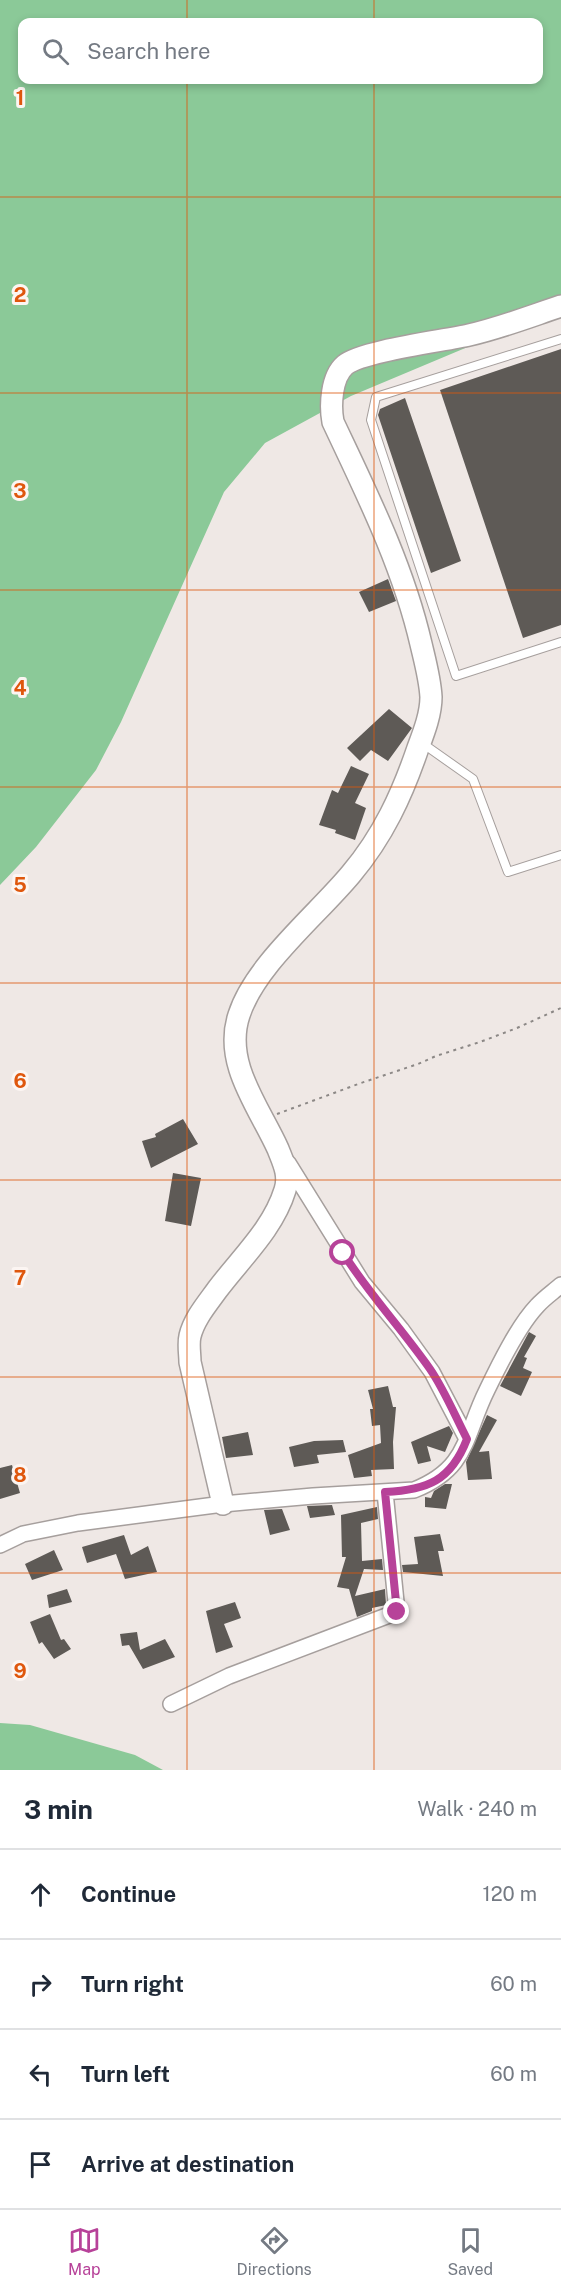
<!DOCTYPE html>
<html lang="en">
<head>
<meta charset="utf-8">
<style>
	:root { --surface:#fff; --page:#f6f6f7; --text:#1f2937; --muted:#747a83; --line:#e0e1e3; --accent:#b74299 }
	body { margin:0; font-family:"Public Sans",sans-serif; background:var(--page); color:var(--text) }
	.stop { position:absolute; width:18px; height:18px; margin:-14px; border:4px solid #b74299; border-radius:50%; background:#fff }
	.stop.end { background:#b74299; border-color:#fff; box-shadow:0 2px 6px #0008 }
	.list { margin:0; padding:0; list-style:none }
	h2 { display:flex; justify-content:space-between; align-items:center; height:78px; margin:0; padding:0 24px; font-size:26px }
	h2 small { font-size:20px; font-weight:400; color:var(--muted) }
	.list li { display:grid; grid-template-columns:39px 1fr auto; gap:18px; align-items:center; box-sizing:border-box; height:90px; padding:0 24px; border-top:2px solid var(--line) }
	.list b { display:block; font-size:22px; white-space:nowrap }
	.list em { font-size:20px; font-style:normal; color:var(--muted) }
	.icon { flex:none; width:33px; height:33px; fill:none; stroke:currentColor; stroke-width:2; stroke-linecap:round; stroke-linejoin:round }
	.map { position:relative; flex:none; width:561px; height:1770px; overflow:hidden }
	.search { position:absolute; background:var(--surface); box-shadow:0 3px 9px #0003; left:18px; right:18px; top:18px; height:66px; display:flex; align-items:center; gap:15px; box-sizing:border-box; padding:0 21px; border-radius:12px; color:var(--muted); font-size:22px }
	.sheet { height:438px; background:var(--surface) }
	nav { display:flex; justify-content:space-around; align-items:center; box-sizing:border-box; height:84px; border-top:2px solid var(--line); background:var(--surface); font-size:16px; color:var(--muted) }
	nav a { display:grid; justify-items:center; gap:3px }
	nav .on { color:var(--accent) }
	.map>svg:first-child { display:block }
</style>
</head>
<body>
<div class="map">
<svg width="561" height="1770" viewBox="0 0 561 1770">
	<rect width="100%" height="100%" fill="#efe8e5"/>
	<path fill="#8bc998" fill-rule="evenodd" d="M 0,0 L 561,0 L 561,308 L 351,396 L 265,443 L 224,492 L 121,722 L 96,770 L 36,847 L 0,885 ZM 22,22 L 538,22 L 538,80 L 22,80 Z
		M 0,1723 L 30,1725 L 135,1755 L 163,1770 L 0,1770 Z"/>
	<path fill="#5e5a56" d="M 561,349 L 561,625 L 523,638 L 440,390 Z
		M 405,398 L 461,561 L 431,573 L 378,415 L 380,409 Z
		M 388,579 L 396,601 L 369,612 L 359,592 Z
		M 389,709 L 412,728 L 388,761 L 371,750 L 360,761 L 347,748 Z
		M 351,766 L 369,774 L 355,803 L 366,808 L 355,840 L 335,833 L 336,830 L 319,825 L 332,790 L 338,793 Z
		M 183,1119 L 198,1144 L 151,1168 L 142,1141 L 156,1137 L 155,1134 Z
		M 173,1173 L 201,1178 L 191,1226 L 165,1221 Z
		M 529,1332 L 536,1336 L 524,1357 L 527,1358 L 523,1368 L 532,1372 L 521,1396 L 500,1386 Z
		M 388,1386 L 393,1407 L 396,1407 L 393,1442 L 394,1469 L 371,1470 L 372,1476 L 354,1478 L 348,1455 L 381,1443 L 380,1425 L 372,1426 L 370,1409 L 373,1409 L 368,1390 Z
		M 487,1415 L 497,1420 L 479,1452 L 489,1451 L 492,1479 L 468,1480 L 466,1462 Z
		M 449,1426 L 453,1433 L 445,1452 L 427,1446 L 431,1461 L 418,1464 L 411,1442 Z
		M 248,1432 L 253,1455 L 226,1458 L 222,1437 Z
		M 343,1440 L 346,1452 L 317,1455 L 319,1463 L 294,1467 L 289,1447 L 314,1441 Z
		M 12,1465 L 20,1493 L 0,1499 L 0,1468 Z
		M 445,1484 L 452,1484 L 446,1509 L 425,1507 L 425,1497 L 431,1498 L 434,1491 Z
		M 332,1505 L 335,1515 L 310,1518 L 307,1506 Z
		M 377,1507 L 378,1519 L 361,1523 L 362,1561 L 382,1559 L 383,1570 L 364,1569 L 355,1596 L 385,1589 L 386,1605 L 372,1608 L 372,1611 L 357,1617 L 349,1589 L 337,1587 L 346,1557 L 342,1557 L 341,1515 Z
		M 282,1509 L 290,1530 L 270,1535 L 264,1510 Z
		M 440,1534 L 444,1551 L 438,1551 L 443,1576 L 403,1572 L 402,1565 L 418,1564 L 414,1537 Z
		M 124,1535 L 131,1555 L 148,1546 L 157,1572 L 125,1579 L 116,1554 L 87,1563 L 82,1547 Z
		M 54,1550 L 63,1570 L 32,1580 L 25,1564 Z
		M 67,1589 L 72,1602 L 49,1608 L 47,1595 Z
		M 235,1602 L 241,1618 L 224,1624 L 233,1647 L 216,1653 L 206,1611 Z
		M 50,1614 L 61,1640 L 64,1639 L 71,1649 L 54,1659 L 42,1642 L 39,1644 L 30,1622 Z
		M 137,1632 L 140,1650 L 165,1639 L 175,1657 L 143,1669 L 129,1645 L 122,1646 L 120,1634 Z"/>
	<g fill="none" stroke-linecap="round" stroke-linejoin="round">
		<g stroke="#a69f9d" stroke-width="10">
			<path id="lane" d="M 561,339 L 376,397 L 371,420 L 456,676 L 561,642
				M 422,743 L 473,779 L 508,872 L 561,855"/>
		</g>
		<g stroke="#a69f9d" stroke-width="18">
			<path id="street" d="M 288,1163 L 362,1282 L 401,1329 L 432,1372 L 467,1439
				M 0,1545 L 23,1534 L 78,1523 L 223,1504 L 313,1496 L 414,1490 C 469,1468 464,1436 487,1390 C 499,1365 518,1326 537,1306 C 544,1298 553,1292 561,1285
				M 171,1704 L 229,1676 L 397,1612 L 385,1492"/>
		</g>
		<g stroke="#a69f9d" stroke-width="24">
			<path id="secondary" d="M 223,1504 L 190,1362 C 190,1354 188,1344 190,1336 C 194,1319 207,1304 217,1290 C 241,1258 273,1229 285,1190 C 290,1175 283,1162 278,1149 C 259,1107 223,1063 239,1015 C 255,965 317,915 351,874 C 383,836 402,795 418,748 C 424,732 431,714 431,697 C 430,679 425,661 421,644 C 403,566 367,494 333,422 C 330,406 331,377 345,365 C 362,351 443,341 469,335 C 500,328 531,316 561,306"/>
		</g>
		<path stroke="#8c8886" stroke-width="2" stroke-dasharray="3 4.5" stroke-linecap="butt" d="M 277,1114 L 361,1083 L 418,1064 L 436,1056 L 480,1042 L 517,1028 L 561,1008"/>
		<use href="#lane" stroke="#fff" stroke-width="8"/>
		<use href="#street" stroke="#fff" stroke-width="15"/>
		<use href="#secondary" stroke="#fff" stroke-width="21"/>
	</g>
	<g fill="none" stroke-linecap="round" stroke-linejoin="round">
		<path stroke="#b74299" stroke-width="8" d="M 343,1253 C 369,1294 402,1329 430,1369 C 445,1391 455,1416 467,1439 C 451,1481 427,1490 385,1492 L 397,1612"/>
	</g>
	<path fill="none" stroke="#df570d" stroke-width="1.5" stroke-opacity="0.55" d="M 187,0 L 187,22M 374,0 L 374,22M 187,80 L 187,1770M 374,80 L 374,1770M 0,197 L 561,197M 0,393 L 561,393M 0,590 L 561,590M 0,787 L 561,787M 0,983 L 561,983M 0,1180 L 561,1180M 0,1377 L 561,1377M 0,1573 L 561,1573"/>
	<g font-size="20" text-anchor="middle" font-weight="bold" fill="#df570d" stroke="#fcf5f2" stroke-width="6" stroke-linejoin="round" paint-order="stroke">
		<text x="20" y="105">1</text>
		<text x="20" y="302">2</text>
		<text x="20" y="498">3</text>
		<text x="20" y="695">4</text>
		<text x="20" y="892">5</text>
		<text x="20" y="1088">6</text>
		<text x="20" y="1285">7</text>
		<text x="20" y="1482">8</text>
		<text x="20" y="1678">9</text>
	</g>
</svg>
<div class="stop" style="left:343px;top:1253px"></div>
<div class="stop end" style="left:397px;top:1612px"></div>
<div class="search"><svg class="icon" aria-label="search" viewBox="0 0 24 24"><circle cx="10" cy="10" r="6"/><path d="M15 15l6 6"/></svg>Search here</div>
</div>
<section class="sheet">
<h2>3 min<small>Walk · 240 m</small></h2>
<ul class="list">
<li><svg class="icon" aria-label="ahead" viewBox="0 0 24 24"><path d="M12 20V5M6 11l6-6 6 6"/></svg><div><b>Continue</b></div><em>120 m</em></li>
<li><svg class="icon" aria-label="right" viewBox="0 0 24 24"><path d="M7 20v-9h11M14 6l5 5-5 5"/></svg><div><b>Turn right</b></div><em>60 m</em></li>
<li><svg class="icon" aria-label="left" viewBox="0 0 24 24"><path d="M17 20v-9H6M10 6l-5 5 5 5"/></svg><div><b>Turn left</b></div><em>60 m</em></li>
<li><svg class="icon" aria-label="arrive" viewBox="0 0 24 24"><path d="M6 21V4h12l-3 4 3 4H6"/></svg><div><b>Arrive at destination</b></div></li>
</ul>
</section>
<nav>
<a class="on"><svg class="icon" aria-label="map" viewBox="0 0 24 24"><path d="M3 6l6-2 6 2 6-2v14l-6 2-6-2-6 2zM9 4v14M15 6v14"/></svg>Map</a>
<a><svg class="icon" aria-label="directions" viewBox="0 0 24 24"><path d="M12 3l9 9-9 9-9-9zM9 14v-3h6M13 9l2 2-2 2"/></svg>Directions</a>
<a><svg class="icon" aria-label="saved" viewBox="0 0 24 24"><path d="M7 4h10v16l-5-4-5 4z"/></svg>Saved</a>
</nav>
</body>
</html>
